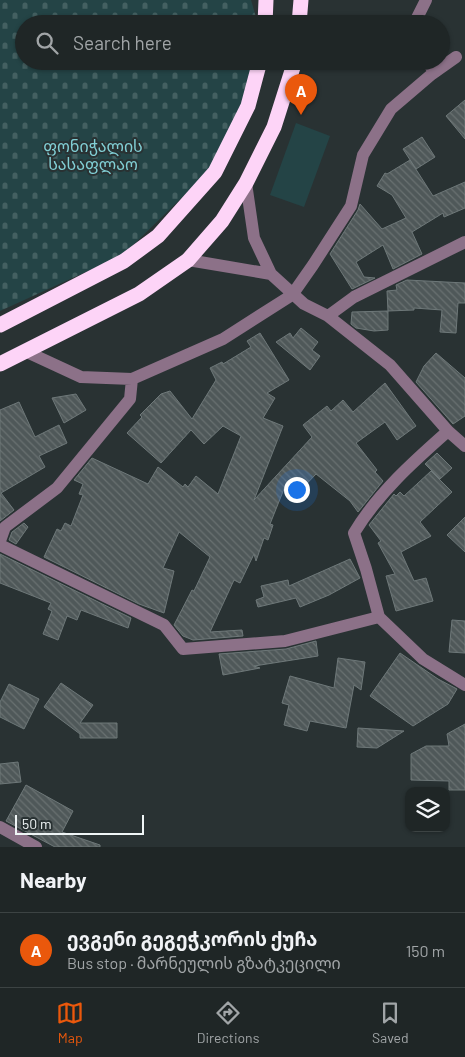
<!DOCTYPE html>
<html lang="en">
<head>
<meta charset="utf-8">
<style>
	:root { --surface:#1f2626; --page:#272e2e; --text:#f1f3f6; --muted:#a1a5a7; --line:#3c4343; --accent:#ea580c }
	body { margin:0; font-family:Barlow,"Noto Sans Georgian",sans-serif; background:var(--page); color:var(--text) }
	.controls { position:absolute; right:15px; bottom:15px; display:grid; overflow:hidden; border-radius:10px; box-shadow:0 1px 4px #0004 }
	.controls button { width:45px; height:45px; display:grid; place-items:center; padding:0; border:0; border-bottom:1px solid var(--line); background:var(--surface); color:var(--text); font:25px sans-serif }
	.scale { position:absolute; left:15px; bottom:12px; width:129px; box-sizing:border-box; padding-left:5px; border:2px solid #eff5f6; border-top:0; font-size:14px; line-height:18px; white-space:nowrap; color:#eff5f6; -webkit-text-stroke:4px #293233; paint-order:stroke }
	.you { position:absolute; left:296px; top:489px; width:18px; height:18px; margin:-12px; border:4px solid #fff; border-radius:50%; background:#1a73e8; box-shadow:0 0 0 8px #1a73e833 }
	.badge { display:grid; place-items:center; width:32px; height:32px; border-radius:50%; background:var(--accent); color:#fff; font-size:16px; font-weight:700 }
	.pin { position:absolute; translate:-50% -41px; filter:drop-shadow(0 1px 2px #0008) }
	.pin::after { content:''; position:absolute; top:26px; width:18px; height:15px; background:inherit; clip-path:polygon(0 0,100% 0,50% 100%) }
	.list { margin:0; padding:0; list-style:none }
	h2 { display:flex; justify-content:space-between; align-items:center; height:65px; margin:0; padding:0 20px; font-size:21px }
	h2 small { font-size:16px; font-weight:400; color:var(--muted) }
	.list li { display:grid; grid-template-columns:32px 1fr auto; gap:15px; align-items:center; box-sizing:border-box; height:75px; padding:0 20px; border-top:1px solid var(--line) }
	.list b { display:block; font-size:19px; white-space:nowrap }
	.list p { margin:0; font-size:16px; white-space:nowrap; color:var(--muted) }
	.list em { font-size:16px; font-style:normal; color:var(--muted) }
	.icon { flex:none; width:28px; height:28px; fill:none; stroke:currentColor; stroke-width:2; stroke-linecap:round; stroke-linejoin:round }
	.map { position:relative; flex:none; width:465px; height:847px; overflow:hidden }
	.search { position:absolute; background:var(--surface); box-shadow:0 1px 4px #0004; left:15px; right:15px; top:15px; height:55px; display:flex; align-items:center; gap:12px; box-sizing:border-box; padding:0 18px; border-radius:28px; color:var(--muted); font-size:19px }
	.sheet { height:140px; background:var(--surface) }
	nav { display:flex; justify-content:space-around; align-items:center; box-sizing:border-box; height:70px; border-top:1px solid var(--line); background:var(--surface); font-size:14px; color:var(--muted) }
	nav a { display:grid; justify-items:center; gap:2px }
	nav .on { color:var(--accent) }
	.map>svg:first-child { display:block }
</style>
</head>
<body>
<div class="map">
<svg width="465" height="847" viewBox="0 0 465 847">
	<defs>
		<pattern id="cemetery-stones" width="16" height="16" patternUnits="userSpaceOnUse" patternTransform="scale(1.25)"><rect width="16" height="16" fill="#244446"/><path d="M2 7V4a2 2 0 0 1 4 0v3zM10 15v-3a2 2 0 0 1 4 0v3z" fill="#446061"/></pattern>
		<pattern id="building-back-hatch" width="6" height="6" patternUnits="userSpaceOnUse" patternTransform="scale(1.25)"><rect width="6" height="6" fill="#4f5859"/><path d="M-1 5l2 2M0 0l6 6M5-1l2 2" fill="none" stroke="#697171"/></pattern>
	</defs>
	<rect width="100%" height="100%" fill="#293233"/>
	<path fill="url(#cemetery-stones)" d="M 0,0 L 251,0 L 258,24 L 24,24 L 24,61 L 253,61 L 239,116 L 214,166 L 123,255 L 0,311 Z"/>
	<path fill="#244446" d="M 296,123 L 330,136 L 304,207 L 270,195 Z"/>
	<path fill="url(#building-back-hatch)" stroke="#6e7879" d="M 465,100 L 465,139 L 446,116 Z
		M 422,137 L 435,157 L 416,169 L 403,149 Z
		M 410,160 L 433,196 L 465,182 L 465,208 L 444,217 L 443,213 L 412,232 L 422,254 L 393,269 L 383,245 L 356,262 L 364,277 L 375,278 L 352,289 L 330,254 L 358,210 L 360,204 L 382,229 L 406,218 L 392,195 L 377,186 L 385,173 L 387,174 Z
		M 407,280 L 465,283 L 465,303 L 458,303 L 456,333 L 440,332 L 442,310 L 414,308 L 414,310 L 388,311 L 387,291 L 397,290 L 396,285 Z
		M 388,311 L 388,330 L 374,331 L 356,328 L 351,324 L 352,312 Z
		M 301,328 L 318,342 L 312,350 L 320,356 L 310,370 L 276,342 L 290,333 L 293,338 Z
		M 260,333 L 289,380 L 267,393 L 275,398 L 263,418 L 283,426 L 254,500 L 312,437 L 303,425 L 327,406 L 331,411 L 343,400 L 353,412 L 385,383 L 416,426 L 397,440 L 385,422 L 356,443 L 377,470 L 375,472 L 383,481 L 358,512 L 350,501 L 316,474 L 297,494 L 286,484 L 270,524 L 273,525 L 268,540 L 264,538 L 256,561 L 254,554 L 240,583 L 234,580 L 210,632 L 242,630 L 243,636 L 193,640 L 183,636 L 174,625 L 192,590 L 194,591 L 210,557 L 179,532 L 163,568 L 174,571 L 164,613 L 139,604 L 44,557 L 57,529 L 61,531 L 65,523 L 71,526 L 83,495 L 79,494 L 83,484 L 74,480 L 92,458 L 148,484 L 158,467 L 183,487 L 185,484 L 188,487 L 196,476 L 218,494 L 241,436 L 223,426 L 204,444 L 191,430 L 161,463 L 127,433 L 142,417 L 140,415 L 161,394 L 170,391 L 192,419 L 216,380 L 210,368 L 222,362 L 223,364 L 251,347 L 247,341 Z
		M 436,353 L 465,378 L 465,416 L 453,424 L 416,382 L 424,366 Z
		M 76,394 L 86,410 L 64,423 L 52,398 Z
		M 19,402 L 35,437 L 59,425 L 67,443 L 39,456 L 45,467 L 1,493 L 14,510 L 0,521 L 0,410 Z
		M 437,453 L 452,468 L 440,479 L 425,464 Z
		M 431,471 L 452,492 L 420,522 L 431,536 L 401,552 L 414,581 L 426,578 L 433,601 L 396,611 L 386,576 L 395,574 L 378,543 L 381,541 L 369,525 L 394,494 L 396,496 L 400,492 L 404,496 Z
		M 465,517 L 465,552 L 447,535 Z
		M 24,523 L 28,527 L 16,544 L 9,540 L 12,532 Z
		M 0,554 L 131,618 L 128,628 L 81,610 L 77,620 L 67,616 L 58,640 L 43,634 L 52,611 L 48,609 L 51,603 L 0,583 Z
		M 350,559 L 360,578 L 329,595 L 300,607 L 296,598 L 258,607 L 256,600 L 264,597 L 261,586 L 288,580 L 289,586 Z
		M 452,620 L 465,621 L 465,653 L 449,652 Z
		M 316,641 L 318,656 L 254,666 L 260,668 L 223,675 L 219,654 L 286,649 Z
		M 400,653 L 438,679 L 457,689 L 448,704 L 413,726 L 370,696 Z
		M 338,658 L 365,662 L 361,690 L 354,685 L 346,728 L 310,721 L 307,731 L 284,725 L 289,705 L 282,703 L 290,676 L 334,688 Z
		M 61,683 L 93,705 L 80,723 L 117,723 L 117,738 L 80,738 L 80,734 L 44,707 Z
		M 9,684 L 39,699 L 24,729 L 0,717 L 0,702 Z
		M 465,724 L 465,790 L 449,790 L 449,781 L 411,780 L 411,754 L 426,746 L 449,746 L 447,734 Z
		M 358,728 L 404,731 L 377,748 L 357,747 Z
		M 18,762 L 21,782 L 0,784 L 0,764 Z
		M 26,785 L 73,811 L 62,832 L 100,845 L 100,847 L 55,847 L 6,821 Z"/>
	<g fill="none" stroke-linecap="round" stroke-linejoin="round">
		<path stroke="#8c7188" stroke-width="12" d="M 414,24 L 426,0
			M 426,61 L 435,72
			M 246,183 L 254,238 L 271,274 L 304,304 L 328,316 L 390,365 L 448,431 L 465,446
			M 188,260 L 271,274
			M 328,316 L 354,297 L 465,242
			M 27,352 L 81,377 L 132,379 L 223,339 L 292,295 L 313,265 L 351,206 L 363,155 L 391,109 L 432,74 L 456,57
			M 0,541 L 5,527 L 57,488 L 130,399 L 132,379
			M 0,545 L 164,625 L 183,649 L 285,641 L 379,617
			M 379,617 L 366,569 L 354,533 C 378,493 414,461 448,431
			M 379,617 L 423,659 L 465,685
			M 0,827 L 36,847"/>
		<path stroke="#fdd4f7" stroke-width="15" d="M 265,24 L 266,0
			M 299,24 L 301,0
			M 0,325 L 124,261 L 158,236 L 215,172 L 248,106 L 260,61
			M 0,364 L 139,294 L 188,260 L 222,221 L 246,183 L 274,127 L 295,61"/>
	</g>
	<g text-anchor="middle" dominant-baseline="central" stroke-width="4" stroke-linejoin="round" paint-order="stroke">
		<g font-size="16" fill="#81cfd5" stroke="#293233">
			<text x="93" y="145">ფონიჭალის<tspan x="93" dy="18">სასაფლაო</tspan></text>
		</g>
	</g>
</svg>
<div class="controls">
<button><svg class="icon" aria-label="layers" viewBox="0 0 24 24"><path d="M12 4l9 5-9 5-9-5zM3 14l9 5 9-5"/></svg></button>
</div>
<div class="scale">50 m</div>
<div class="you"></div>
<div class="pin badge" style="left:301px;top:115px">A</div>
<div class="search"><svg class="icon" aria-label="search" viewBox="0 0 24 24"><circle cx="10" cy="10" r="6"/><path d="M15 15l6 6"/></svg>Search here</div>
</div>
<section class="sheet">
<h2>Nearby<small></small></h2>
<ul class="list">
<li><span class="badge">A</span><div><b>ევგენი გეგეჭკორის ქუჩა</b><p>Bus stop · მარნეულის გზატკეცილი</p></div><em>150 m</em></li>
</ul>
</section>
<nav>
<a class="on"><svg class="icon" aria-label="map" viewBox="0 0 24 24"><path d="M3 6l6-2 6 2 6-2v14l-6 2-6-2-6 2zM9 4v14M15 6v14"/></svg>Map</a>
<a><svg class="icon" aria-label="directions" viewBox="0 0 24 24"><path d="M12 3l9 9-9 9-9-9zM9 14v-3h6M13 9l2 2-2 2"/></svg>Directions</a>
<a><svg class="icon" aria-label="saved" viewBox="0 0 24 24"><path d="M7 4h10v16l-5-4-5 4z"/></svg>Saved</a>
</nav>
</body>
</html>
